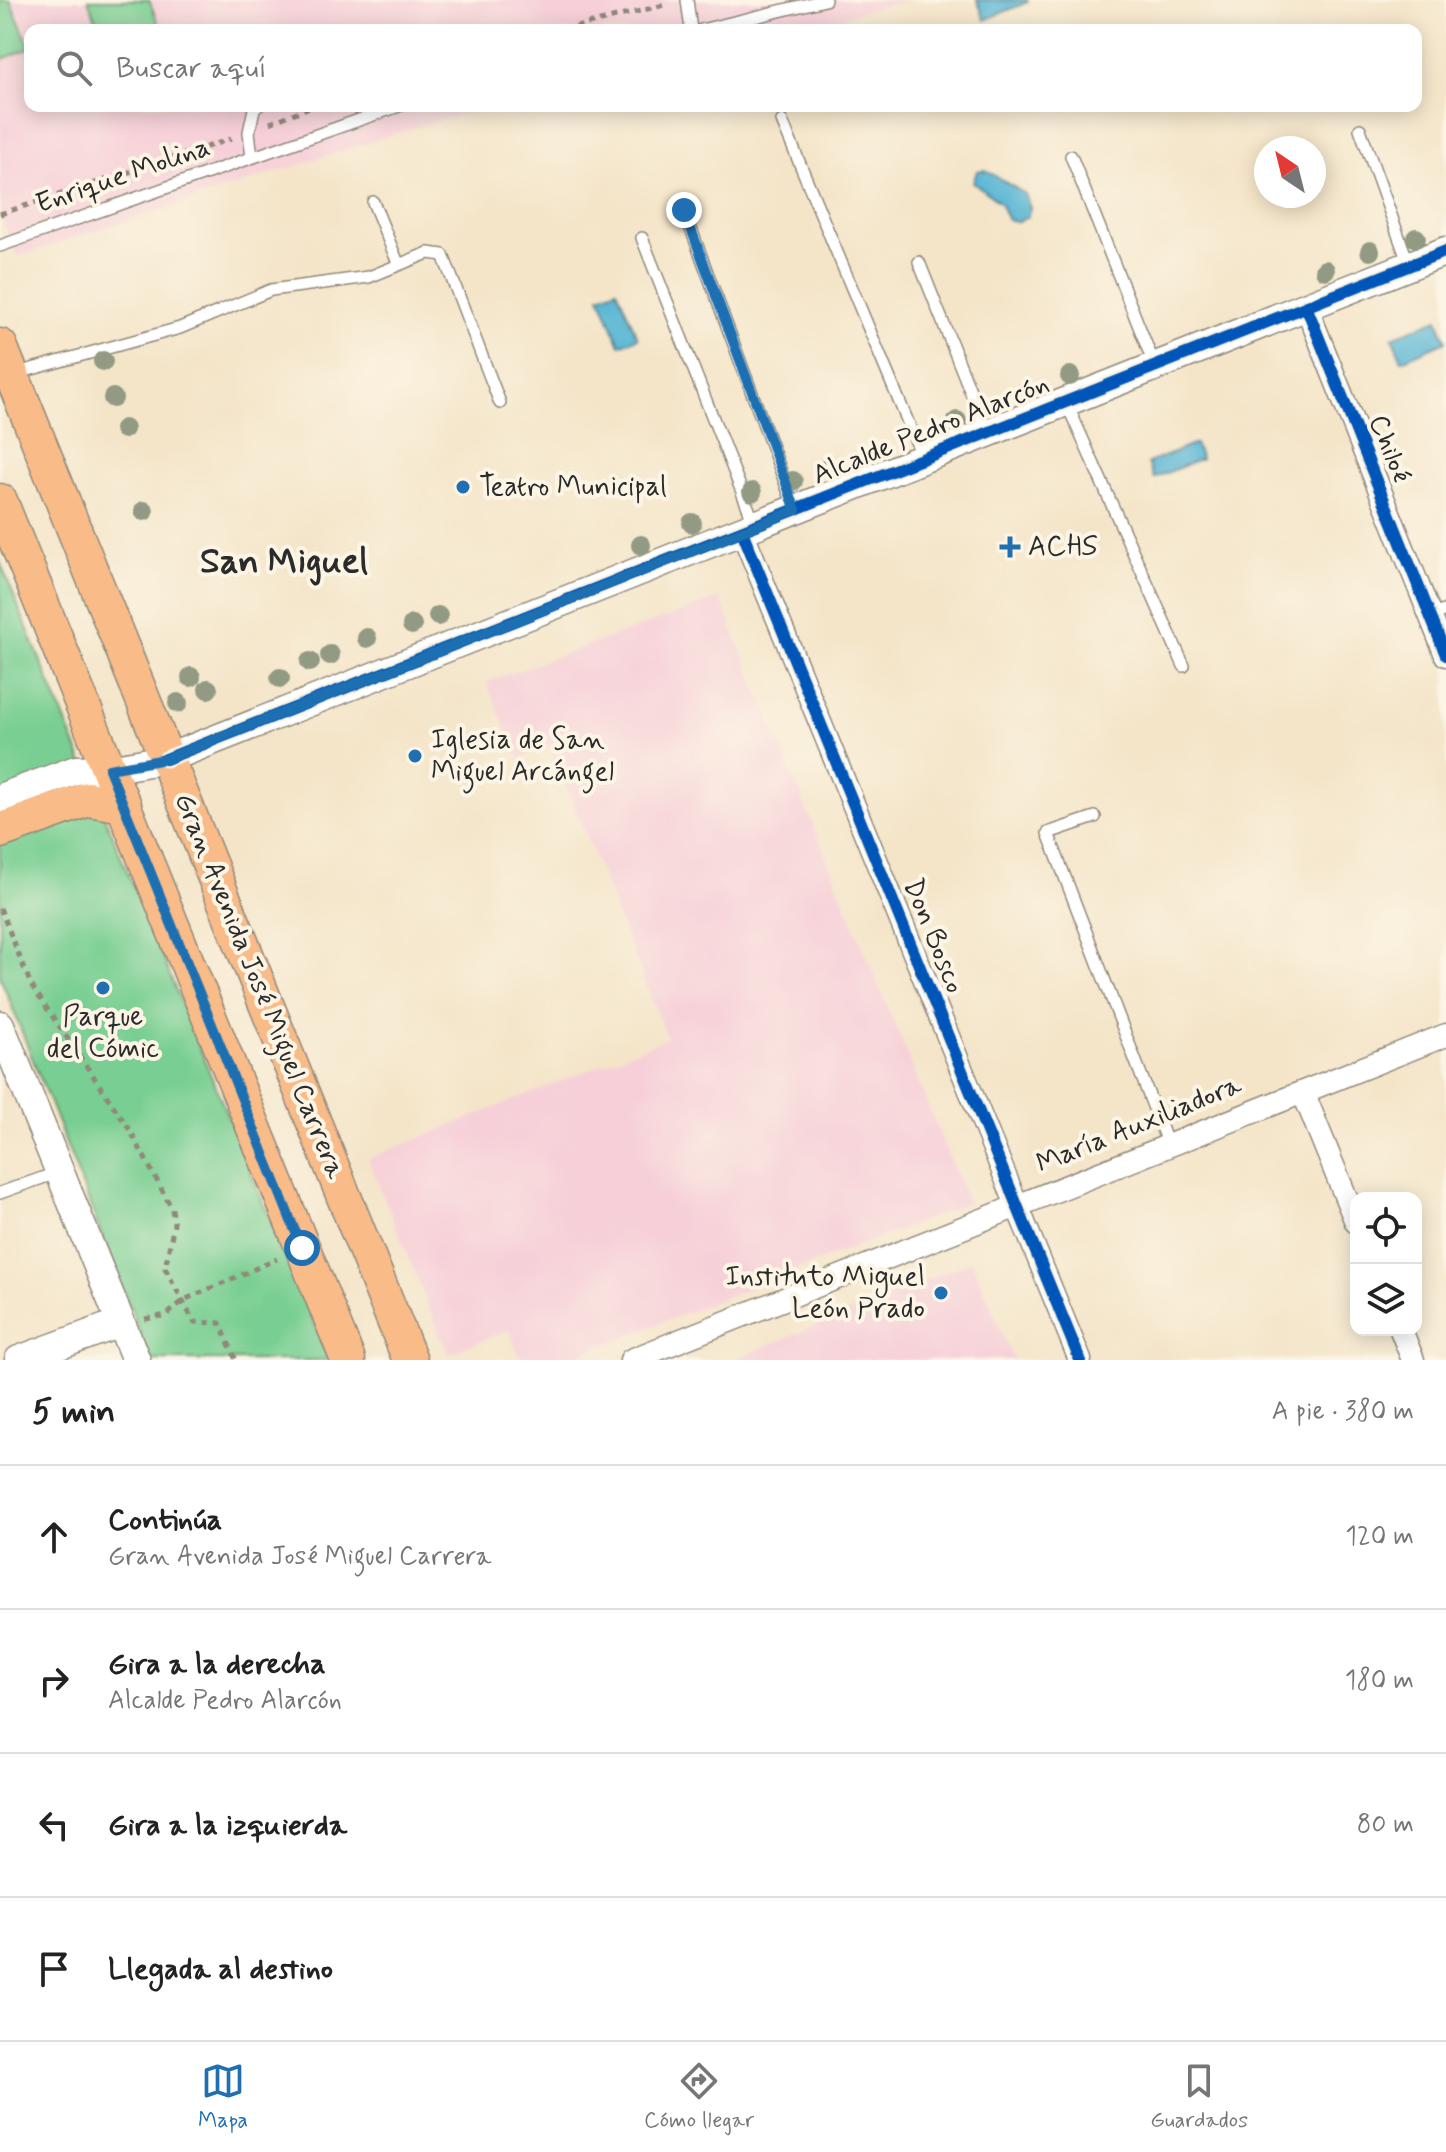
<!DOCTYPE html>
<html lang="es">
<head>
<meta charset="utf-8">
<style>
	:root { --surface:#fff; --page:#f6f6f6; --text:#222; --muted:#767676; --line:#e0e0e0; --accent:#1f6fb2 }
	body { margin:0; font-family:Mynerve,sans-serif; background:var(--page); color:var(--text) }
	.controls { position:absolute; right:24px; bottom:24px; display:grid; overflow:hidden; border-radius:16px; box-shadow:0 4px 20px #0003 }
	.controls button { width:72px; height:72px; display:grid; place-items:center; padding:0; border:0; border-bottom:2px solid var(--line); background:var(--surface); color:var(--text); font:40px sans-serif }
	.compass { position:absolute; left:1254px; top:136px; width:72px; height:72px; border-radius:50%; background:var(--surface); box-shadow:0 4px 20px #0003; rotate:325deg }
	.stop { position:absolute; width:24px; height:24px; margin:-18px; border:6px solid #1f6fb2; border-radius:50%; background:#fff }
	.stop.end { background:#1f6fb2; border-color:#fff; box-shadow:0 2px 8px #0008 }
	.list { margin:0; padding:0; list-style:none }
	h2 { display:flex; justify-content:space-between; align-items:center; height:104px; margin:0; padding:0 32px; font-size:34px }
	h2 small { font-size:26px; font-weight:400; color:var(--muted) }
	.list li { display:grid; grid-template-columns:52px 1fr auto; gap:24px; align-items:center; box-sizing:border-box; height:144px; padding:0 32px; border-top:2px solid var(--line) }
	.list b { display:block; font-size:30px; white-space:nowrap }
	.list p { margin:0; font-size:26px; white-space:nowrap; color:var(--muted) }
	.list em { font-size:26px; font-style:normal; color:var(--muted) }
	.icon { flex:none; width:44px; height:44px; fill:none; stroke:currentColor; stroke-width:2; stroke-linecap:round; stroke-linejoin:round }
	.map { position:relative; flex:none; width:1446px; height:1360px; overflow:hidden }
	.search { position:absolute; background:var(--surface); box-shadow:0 4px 20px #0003; left:24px; right:24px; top:24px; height:88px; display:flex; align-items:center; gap:20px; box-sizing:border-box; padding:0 28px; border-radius:16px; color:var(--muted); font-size:30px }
	.sheet { height:680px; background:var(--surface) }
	nav { display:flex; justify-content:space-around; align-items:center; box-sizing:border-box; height:112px; border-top:2px solid var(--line); background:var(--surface); font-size:22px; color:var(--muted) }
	nav a { display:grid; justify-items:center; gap:4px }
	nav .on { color:var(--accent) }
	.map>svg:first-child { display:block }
</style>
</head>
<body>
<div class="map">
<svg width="1446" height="1360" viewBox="0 0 1446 1360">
	<rect width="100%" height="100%" fill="#fcf5e5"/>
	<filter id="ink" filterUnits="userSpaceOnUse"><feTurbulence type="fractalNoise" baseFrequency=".0125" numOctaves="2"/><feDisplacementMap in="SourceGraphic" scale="16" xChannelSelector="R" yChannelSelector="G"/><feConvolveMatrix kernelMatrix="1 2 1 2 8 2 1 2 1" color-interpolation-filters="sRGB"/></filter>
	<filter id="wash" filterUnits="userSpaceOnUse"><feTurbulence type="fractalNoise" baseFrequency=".006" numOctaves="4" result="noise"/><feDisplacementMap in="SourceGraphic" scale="32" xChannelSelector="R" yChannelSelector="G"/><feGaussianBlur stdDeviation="1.8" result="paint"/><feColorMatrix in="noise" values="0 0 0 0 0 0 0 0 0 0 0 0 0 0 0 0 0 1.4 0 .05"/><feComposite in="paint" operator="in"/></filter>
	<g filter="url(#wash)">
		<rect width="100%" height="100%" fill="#f4e5c9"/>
		<path fill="#f6cfd8" d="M 0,0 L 908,0 L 791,30 L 30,30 L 30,106 L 493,106 L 428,123 L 18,256 L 0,215 Z
			M 720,598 L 968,1203 L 565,1360 L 521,1360 L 509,1330 L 448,1354 L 368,1159 L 667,1038 L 550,746 L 519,758 L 486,682 Z
			M 972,1261 L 1013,1360 L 733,1360 L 820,1324 Z"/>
		<path fill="#79cf93" stroke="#527d5f" stroke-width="2" d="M 0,0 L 10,0 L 30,48 L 0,60 Z
			M 88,0 L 149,0 L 161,30 L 100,30 Z
			M 0,562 L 283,1251 L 330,1360 L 151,1360 L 0,976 Z"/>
		<path fill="#56b5d4" stroke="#407080" stroke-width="2" d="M 977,0 L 1027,0 L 1028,2 L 985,20 Z
			M 985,170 L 1025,194 L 1030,208 L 1027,217 L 1018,222 L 1008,220 L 1000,203 L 973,182 L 977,171 Z
			M 617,289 L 638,338 L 620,345 L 600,296 Z
			M 1438,319 L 1446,341 L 1402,360 L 1392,337 Z
			M 1195,444 L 1201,459 L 1154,478 L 1148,463 Z"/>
	</g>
	<g filter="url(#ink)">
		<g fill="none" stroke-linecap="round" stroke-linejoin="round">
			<g stroke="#90887a" stroke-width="14">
				<path id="service" d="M 687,0 L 691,30
					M 419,30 L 420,28
					M 701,30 L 825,0
					M 782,121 L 923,458
					M 1360,129 L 1409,265
					M 1071,156 L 1154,364
					M 252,157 L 249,132 L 254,109 L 258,106
					M 373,202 L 398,263
					M 684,210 L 795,509
					M 642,238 L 755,525
					M 0,246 L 399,106
					M 919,262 L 987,433
					M 14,374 L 180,328 L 271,290 L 369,277 L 428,253 L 443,255 L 500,403
					M 1066,402 L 1184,666
					M 1431,616 L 1446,610
					M 1095,817 L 1048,833 L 1168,1145
					M 0,1193 L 59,1172"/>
			</g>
			<g stroke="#90887a" stroke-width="25">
				<path id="minor" d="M 1306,306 L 1446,655
					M 742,531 L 1080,1360
					M 1303,1092 L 1356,1222
					M 1401,1330 L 1413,1360
					M 631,1360 L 1446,1035"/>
			</g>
			<g stroke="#90887a" stroke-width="31">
				<path id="tertiary" d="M 0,798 L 76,770 L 109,769 L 166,759 L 1446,251
					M 0,1025 L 136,1360
					M 19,1360 L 120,1323"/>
			</g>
			<g stroke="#90887a" stroke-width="37">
				<path id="primary" d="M 0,346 L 410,1360
					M 0,501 L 348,1360
					M 0,831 L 88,799 L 124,805"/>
			</g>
			<path stroke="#90887a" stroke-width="5" stroke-dasharray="6 6" stroke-linecap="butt" d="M 564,30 L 668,4
				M 270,123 L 312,106
				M 0,214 L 231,139
				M 0,908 L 31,985 L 130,1130 L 172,1209 L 174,1224 L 165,1268 L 194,1322 L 220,1323 L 236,1360
				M 145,1319 L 167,1315 L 184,1300 L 277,1259"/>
			<use href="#service" stroke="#fff" stroke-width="11"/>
			<use href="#minor" stroke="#fff" stroke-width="22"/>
			<use href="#tertiary" stroke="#fff" stroke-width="28"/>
			<use href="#primary" stroke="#f9bc89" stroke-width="34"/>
			<g stroke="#fcf5e5" stroke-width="17">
				<path id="cycleway" d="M 1306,306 L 1446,655
					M 742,531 L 1080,1360
					M 166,759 L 1446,251"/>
			</g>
			<use href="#cycleway" stroke="#0057b8" stroke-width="12"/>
		</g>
		<g fill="#929a83">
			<circle cx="1416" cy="238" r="10"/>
			<circle cx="1370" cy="251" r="10"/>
			<circle cx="1325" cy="270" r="10"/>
			<circle cx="103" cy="361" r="10"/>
			<circle cx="1070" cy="376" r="10"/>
			<circle cx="1025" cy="392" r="10"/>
			<circle cx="113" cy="398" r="10"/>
			<circle cx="989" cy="407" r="10"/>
			<circle cx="957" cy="421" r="10"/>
			<circle cx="124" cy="429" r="10"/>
			<circle cx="828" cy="468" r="10"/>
			<circle cx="793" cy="481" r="10"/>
			<circle cx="752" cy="492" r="10"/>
			<circle cx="144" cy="511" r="10"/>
			<circle cx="692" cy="523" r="10"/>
			<circle cx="641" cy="545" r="10"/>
			<circle cx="438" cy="616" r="10"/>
			<circle cx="412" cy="625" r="10"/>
			<circle cx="367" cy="638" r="10"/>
			<circle cx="330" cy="655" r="10"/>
			<circle cx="310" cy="662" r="10"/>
			<circle cx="191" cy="677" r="10"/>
			<circle cx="280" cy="678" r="10"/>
			<circle cx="208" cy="689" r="10"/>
			<circle cx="178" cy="703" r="10"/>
		</g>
	</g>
	<g fill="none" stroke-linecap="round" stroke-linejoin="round" filter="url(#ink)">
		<path stroke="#1f6fb2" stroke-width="10" d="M 302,1248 L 109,769 L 166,759 L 796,510 L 684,210"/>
	</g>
	<g fill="#1f6fb2" stroke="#fcf5e5" stroke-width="3">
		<circle cx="463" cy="487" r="8"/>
		<path d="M1006 535h8v8h8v8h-8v8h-8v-8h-8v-8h8z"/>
		<circle cx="415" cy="756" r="8"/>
		<circle cx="103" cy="988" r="8"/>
		<circle cx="941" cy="1293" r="8"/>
	</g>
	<g text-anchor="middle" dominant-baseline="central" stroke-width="8" stroke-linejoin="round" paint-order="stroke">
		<g font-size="28" fill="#2b2b2b" stroke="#fcf5e5">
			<text transform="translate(123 176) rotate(-19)">Enrique Molina</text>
			<text transform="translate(931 430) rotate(-22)">Alcalde Pedro Alarcón</text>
			<text transform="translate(1389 449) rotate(68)">Chiloé</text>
			<text transform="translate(933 936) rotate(68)">Don Bosco</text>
			<text transform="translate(259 986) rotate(68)">Gran Avenida José Miguel Carrera</text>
			<text transform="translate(1139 1125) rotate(-22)">María Auxiliadora</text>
		</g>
		<g font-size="28" fill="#2b2b2b" stroke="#fcf5e5" text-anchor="start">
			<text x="479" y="487">Teatro Municipal</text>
			<text x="1028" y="547">ACHS</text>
			<text x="431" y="740">Iglesia de San<tspan x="431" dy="32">Miguel Arcángel</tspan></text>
			<text x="103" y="1017" text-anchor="middle">Parque<tspan x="103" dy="32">del Cómic</tspan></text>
			<text x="925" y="1277" text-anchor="end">Instituto Miguel<tspan x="925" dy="32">León Prado</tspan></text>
		</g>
		<g font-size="36" font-weight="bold" fill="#2b2b2b" stroke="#fcf5e5">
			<text x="284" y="562">San Miguel</text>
		</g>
	</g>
</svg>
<div class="controls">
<button><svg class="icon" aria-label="locate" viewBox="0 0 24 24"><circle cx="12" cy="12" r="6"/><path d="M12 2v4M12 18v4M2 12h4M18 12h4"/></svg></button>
<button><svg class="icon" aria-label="layers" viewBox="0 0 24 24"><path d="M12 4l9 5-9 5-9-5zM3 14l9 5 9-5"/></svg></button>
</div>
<svg class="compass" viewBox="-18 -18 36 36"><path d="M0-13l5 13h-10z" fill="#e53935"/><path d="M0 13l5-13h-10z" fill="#767676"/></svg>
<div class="stop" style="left:302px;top:1248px"></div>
<div class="stop end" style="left:684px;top:210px"></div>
<div class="search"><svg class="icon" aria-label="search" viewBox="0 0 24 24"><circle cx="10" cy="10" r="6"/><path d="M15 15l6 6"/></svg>Buscar aquí</div>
</div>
<section class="sheet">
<h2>5 min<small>A pie · 380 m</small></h2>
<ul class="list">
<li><svg class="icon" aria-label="ahead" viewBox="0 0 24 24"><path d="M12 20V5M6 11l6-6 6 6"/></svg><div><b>Continúa</b><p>Gran Avenida José Miguel Carrera</p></div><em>120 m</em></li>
<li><svg class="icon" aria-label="right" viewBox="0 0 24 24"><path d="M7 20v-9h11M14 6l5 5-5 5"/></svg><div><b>Gira a la derecha</b><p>Alcalde Pedro Alarcón</p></div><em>180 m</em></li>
<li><svg class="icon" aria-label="left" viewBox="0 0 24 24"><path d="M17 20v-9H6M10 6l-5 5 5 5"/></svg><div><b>Gira a la izquierda</b></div><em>80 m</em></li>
<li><svg class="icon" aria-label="arrive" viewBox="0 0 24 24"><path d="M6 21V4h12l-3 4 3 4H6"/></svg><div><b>Llegada al destino</b></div></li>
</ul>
</section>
<nav>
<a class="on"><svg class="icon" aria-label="map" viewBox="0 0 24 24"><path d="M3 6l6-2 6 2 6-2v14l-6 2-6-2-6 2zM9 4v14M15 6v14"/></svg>Mapa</a>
<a><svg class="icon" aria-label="directions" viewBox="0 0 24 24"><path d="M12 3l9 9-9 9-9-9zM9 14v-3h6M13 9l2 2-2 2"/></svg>Cómo llegar</a>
<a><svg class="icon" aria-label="saved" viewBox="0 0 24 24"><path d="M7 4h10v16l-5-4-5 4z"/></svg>Guardados</a>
</nav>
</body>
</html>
